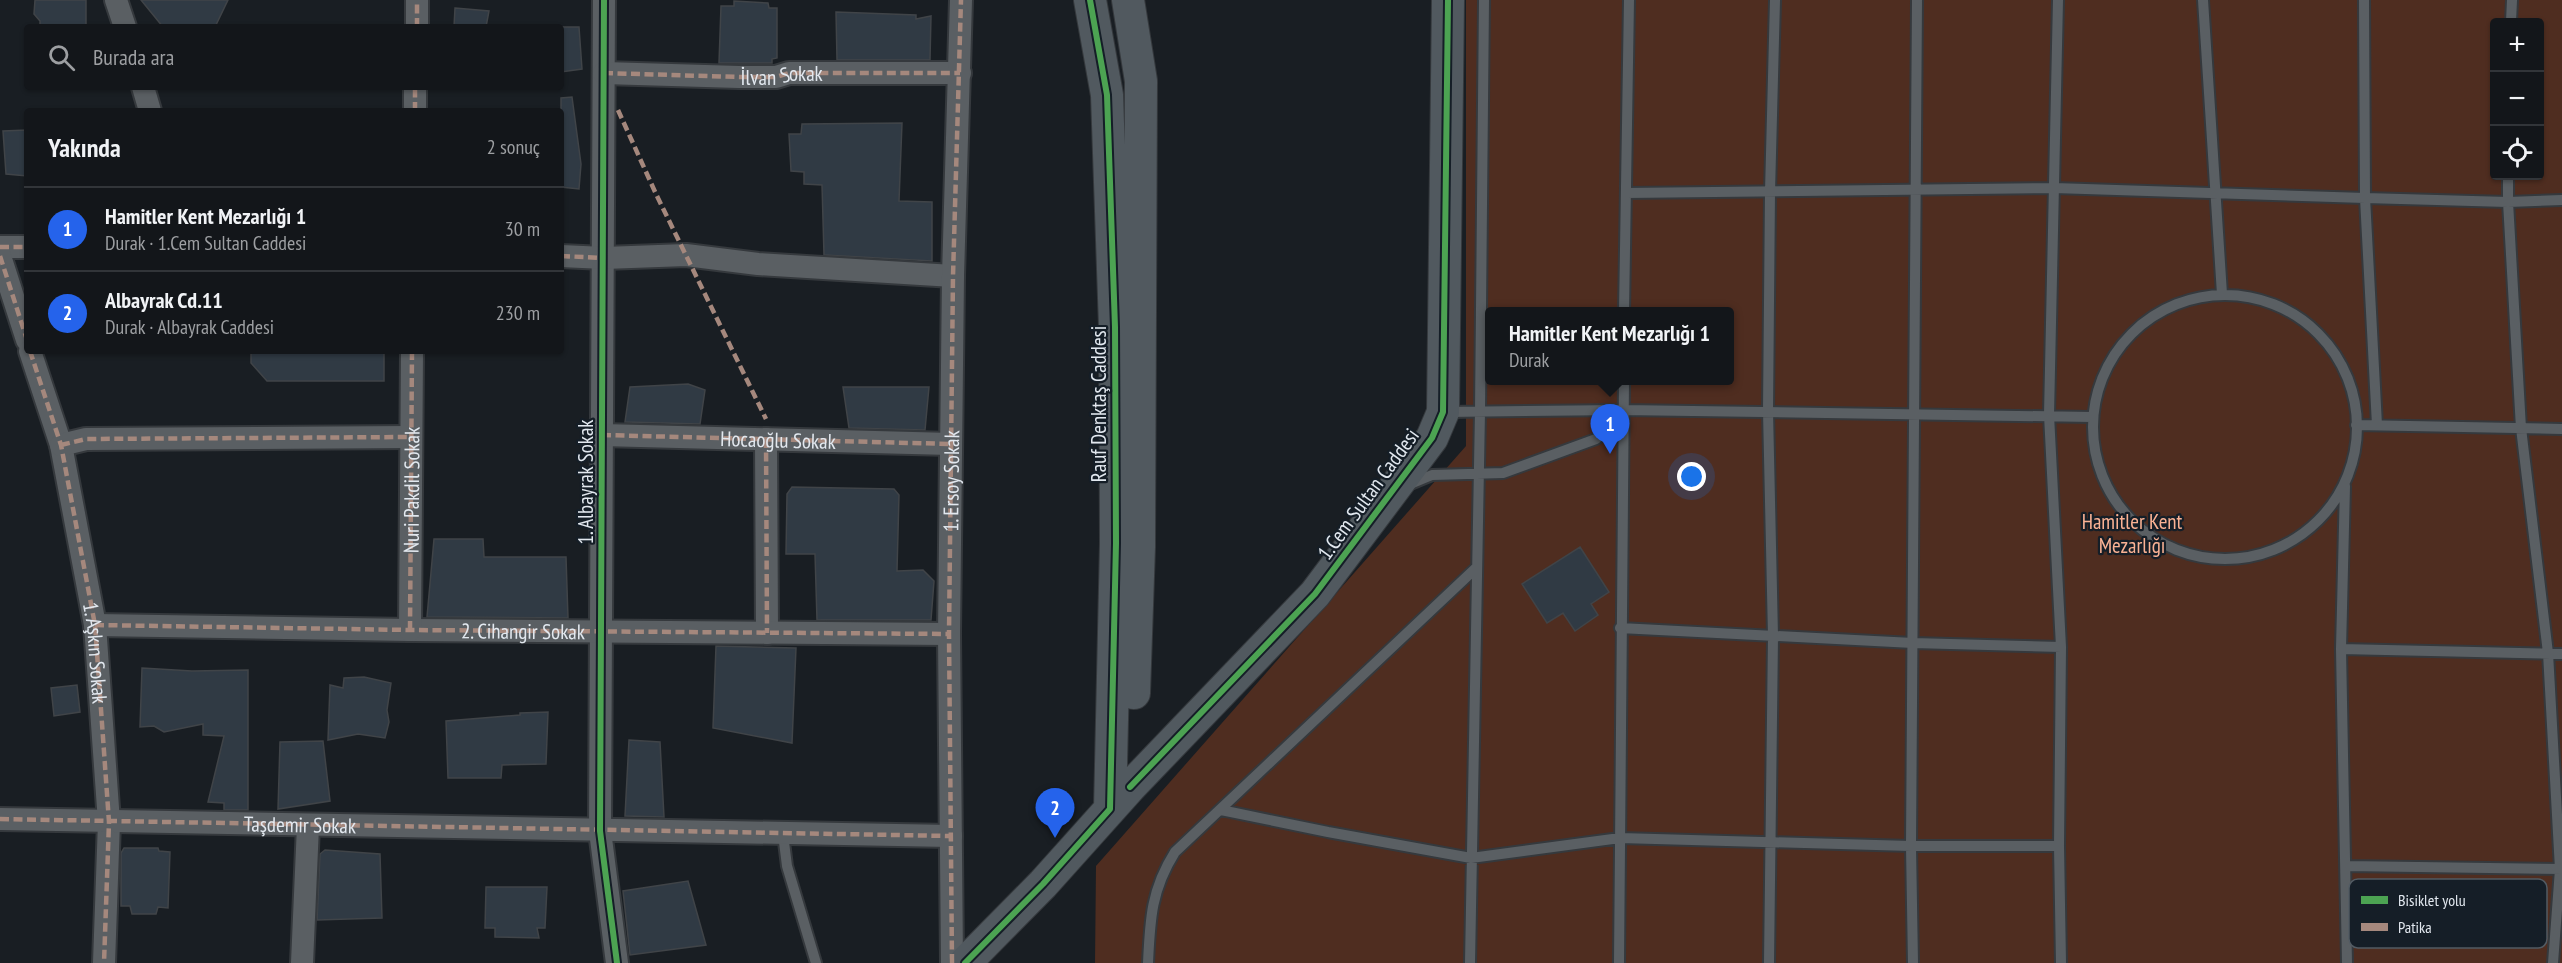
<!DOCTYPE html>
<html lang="tr">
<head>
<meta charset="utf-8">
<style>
	:root { --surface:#13161a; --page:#202327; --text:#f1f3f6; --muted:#9d9fa2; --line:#323539; --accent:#2563eb }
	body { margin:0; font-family:"PT Sans Narrow",sans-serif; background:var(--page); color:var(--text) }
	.controls { position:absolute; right:18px; top:18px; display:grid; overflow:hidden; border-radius:6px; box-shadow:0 2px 4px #0004 }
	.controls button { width:54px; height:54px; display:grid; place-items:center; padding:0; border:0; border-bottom:2px solid var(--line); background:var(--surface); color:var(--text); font:30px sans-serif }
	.you { position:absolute; left:1692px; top:477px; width:21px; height:21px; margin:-15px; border:4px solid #fff; border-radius:50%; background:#1a73e8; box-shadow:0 0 0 9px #1a73e833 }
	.badge { display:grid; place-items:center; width:39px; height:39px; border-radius:50%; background:var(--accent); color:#fff; font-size:20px; font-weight:700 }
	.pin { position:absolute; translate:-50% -50px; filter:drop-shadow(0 2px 3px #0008) }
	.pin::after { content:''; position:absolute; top:32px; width:21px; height:18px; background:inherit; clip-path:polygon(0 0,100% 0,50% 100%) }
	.popup { position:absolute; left:1485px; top:307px; width:249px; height:78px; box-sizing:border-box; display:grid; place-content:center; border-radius:6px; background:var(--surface); filter:drop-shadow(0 2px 4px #0005); font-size:20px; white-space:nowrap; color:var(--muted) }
	.popup b { font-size:22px; color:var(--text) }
	.popup::after { content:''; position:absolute; left:50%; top:100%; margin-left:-12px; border:12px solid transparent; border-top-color:var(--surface) }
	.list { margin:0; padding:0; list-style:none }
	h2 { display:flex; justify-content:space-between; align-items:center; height:78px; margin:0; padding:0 24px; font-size:26px }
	h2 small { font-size:20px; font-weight:400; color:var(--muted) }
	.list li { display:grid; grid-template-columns:39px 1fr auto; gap:18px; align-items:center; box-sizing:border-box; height:84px; padding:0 24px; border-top:2px solid var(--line) }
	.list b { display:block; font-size:22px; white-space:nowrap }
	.list p { margin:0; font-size:20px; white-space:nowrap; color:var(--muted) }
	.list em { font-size:20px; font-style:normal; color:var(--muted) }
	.icon { flex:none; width:33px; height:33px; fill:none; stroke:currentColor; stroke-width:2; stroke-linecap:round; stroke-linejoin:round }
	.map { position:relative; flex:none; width:2562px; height:963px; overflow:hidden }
	.search { position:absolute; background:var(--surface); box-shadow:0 2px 4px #0004; left:24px; top:24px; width:540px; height:66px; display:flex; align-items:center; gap:15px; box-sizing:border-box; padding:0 21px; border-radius:6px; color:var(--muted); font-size:22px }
	.panel { position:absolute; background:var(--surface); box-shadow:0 2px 4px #0004; left:24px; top:108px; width:540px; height:246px; border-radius:6px }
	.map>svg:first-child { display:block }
</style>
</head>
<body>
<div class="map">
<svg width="2562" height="963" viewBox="0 0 2562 963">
	<rect width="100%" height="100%" fill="#191e23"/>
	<path fill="#4f2d20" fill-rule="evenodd" d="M 1466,0 L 2562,0 L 2562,963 L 1095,963 L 1096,866 L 1466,446 ZM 2494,22 L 2540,22 L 2540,176 L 2494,176 ZM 1490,312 L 1730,312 L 1730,380 L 1490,380 Z"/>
	<path fill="#303a44" stroke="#404448" stroke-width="1.5" d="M 35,0 L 86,0 L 86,27 L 40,27 L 40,21 L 34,14 Z
		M 141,0 L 228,0 L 215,27 L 163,27 Z
		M 734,1 L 768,3 L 769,8 L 777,8 L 777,58 L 772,59 L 772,63 L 719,63 L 721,6 L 734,6 Z
		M 455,8 L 489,11 L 486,27 L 454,27 Z
		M 836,12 L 916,15 L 916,19 L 931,16 L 930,60 L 837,60 Z
		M 561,27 L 579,27 L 582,69 L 561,72 Z
		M 572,97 L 581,164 L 579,189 L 561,187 L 561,98 Z
		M 902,123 L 899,201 L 932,202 L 932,261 L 824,255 L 822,185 L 804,184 L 804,172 L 791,171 L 789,134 L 801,134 L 802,124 Z
		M 27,130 L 27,176 L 6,174 L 3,131 Z
		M 251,351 L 384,351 L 384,381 L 267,381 L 251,363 Z
		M 688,384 L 705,390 L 700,424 L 625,422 L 630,387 Z
		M 843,387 L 929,387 L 925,430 L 849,428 Z
		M 792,487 L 894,489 L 899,495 L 897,571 L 923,570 L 934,581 L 931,620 L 817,620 L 815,554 L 786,554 L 787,494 Z
		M 434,539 L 483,539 L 484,557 L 566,557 L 568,618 L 427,617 Z
		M 1580,547 L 1609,592 L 1591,604 L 1598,615 L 1575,631 L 1563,613 L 1547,623 L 1522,584 Z
		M 716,646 L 796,648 L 792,743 L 713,728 Z
		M 142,668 L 192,671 L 248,670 L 248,810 L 224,810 L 224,803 L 208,802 L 224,736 L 203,735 L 203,724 L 164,732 L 154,726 L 140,727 Z
		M 364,677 L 391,683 L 387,710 L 389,722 L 385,738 L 358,734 L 328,740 L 330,685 L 343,688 L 344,678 Z
		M 77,685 L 80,712 L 54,716 L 51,688 Z
		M 548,712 L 546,764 L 502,765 L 501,778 L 448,778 L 446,721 L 520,715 L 520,713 Z
		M 629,740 L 660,742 L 664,817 L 625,816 Z
		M 323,741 L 330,801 L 278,809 L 280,742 Z
		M 124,848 L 158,848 L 159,851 L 170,852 L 168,908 L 158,907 L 156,914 L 132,914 L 130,906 L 121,906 L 121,853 Z
		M 325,850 L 380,854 L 382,918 L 317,920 L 320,854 Z
		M 688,881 L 706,945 L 630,955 L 623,891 Z
		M 486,887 L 547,887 L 545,928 L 537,928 L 539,938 L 495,937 L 495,928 L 485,928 Z"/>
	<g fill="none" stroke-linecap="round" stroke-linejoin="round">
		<g stroke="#35393d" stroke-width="14">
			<path id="lane" d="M 2058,0 L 2049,415 L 2061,647 L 2059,846 L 2061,963
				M 2203,0 L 2222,294
				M 2364,0 L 2365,198 L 2377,425
				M 2511,22 L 2512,0
				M 2508,176 L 2508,202 L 2521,428 L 2548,653 L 2560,869 L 2553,963
				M 1626,193 L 2054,188 L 2365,198 L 2508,202 L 2562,200
				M2093 427a132 132 0 1 1 264 0a132 132 0 1 1-264 0Z
				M 1624,312 L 1629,0
				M 1444,412 L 1623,410 L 2092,417
				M 2356,425 L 2562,429
				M 1408,485 L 1432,475 L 1503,473 L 1596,439 L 1623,415
				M 2345,486 L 2341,649 L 2347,963
				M 1620,628 L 1913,643 L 2061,647
				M 2341,649 L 2562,654
				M 1221,810 L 1328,832 L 1471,858 L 1620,838 L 1911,846 L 2059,846
				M 783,834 L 787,866 L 816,963
				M 2346,866 L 2562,869
				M 1148,963 C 1150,920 1151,890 1175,852 L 1476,568
				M 1470,963 L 1480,411 L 1484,0
				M 1619,963 L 1624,380
				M 1769,963 L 1773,636 L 1768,411 L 1770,192 L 1775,0
				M 1913,963 L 1911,846 L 1917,0"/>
		</g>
		<g stroke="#35393d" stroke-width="26">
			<g id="street">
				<path d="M 116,0 L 125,27"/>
				<path d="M 604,0 L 600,831 L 617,963"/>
				<path d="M 417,27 L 417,0"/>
				<path d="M 604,73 L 739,77 L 776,77 L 789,73 L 960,73"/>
				<path d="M 143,87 L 150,111"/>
				<path d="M 415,111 L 415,87"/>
				<path d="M 0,247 L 27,247"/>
				<path d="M 0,256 L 27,340"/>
				<path d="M 561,256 L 604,258 L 686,255 L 758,264 L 953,276"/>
				<path d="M 30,351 L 61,445 L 95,625 L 109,822 L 104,963"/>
				<path d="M 602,435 L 951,444"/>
				<path d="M 766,439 L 767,633"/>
				<path d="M 61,445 L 86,439 L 411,437"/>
				<path id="s1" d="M 95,625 L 410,630 L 949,634"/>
				<path id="s2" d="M 410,630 L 412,351"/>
				<path d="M 0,819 L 951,836"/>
				<path d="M 302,963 L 308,826"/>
				<path id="s3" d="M 952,963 L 949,634 L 953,276 L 961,0"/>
			</g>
		</g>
		<g stroke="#35393d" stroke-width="34">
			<path id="secondary" d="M 1090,0 L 1107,95 L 1115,327 L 1116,543 L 1110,809
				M 1128,0 L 1141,81 L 1139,547 L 1134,693
				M 965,963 L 1043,884 L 1130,787 L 1315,594 L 1432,438 L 1443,412 L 1448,0"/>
		</g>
		<use href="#lane" stroke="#5a5f63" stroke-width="10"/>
		<use href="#street" stroke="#5a5f63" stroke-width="22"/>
		<use href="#secondary" stroke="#51595f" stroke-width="32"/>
		<g stroke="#a5887d" stroke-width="4.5" stroke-dasharray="9 4.5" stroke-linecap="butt">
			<path d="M 417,27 L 417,0"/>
			<path id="s4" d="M 604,73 L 739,77 L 776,77 L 789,73 L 960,73"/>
			<path d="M 618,110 L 656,194 L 766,419"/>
			<path d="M 415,111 L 415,87"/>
			<path d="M 0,247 L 27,247"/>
			<path d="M 0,256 L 27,340"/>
			<path d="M 561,256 L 604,258"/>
			<path id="s5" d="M 30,351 L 61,445 L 95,625 L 109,822 L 104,963"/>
			<path id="s6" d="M 602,435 L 951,444"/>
			<path d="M 766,439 L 767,633"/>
			<path d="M 61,445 L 86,439 L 411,437"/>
			<path d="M 95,625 L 410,630 L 949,634"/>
			<path d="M 410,630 L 412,351"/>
			<path id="s7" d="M 0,819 L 951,836"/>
			<path d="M 952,963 L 949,634 L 953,276 L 961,0"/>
		</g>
		<g stroke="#151e27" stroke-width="10">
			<path id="cycleway" d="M 604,0 L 600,831 L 617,963
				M 1130,787 L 1315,594 L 1432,438 L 1443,412 L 1448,0
				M 965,963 L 1043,884 L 1110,809 L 1116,543 L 1115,327 L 1107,95 L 1090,0"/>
		</g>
		<use href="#cycleway" stroke="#4ca352" stroke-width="6"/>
	</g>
	<g text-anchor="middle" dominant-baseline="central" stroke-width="4.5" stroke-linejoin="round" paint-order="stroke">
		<g font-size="21" fill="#e2e8ef" stroke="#151e27">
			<text stroke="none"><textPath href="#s4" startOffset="178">İlvan Sokak</textPath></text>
			<text transform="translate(1098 404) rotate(-90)">Rauf Denktaş Caddesi</text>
			<text stroke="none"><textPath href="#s6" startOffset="176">Hocaoğlu Sokak</textPath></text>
			<text stroke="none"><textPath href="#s3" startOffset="482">1. Ersoy Sokak</textPath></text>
			<text transform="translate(585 482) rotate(-90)">1. Albayrak Sokak</text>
			<text stroke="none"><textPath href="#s2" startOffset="140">Nuri Pakdil Sokak</textPath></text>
			<text transform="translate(1368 494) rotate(-54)">1.Cem Sultan Caddesi</text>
			<text stroke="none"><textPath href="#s1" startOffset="428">2. Cihangir Sokak</textPath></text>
			<text stroke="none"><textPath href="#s5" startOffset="310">1. Aşkın Sokak</textPath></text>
			<text stroke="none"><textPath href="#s7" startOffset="300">Taşdemir Sokak</textPath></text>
		</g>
		<g font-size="21" fill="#fab294" stroke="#151e27">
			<text x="2132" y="521">Hamitler Kent<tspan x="2132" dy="24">Mezarlığı</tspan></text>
		</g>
	</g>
	<rect x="2349" y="879" width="198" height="69" rx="9" fill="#151e27" stroke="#525b63" stroke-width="1.5"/>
	<rect x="2361" y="896" width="27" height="8" fill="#4ca352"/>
	<rect x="2361" y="923" width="27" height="8" fill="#a5887d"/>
	<g font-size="16" fill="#e2e8ef">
		<text x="2398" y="906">Bisiklet yolu</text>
		<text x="2398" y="933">Patika</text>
	</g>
</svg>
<div class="controls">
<button>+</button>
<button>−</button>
<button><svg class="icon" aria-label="locate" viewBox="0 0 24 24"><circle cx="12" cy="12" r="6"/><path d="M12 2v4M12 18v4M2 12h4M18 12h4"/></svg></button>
</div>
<div class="you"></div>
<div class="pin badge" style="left:1610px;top:454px">1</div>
<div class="popup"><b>Hamitler Kent Mezarlığı 1</b>Durak</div>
<div class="pin badge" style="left:1055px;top:838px">2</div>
<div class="search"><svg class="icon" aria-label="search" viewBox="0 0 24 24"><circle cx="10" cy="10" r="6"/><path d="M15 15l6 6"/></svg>Burada ara</div>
<section class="panel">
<h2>Yakında<small>2 sonuç</small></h2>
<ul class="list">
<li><span class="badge">1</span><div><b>Hamitler Kent Mezarlığı 1</b><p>Durak · 1.Cem Sultan Caddesi</p></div><em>30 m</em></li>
<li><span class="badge">2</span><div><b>Albayrak Cd.11</b><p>Durak · Albayrak Caddesi</p></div><em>230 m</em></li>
</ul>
</section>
</div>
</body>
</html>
